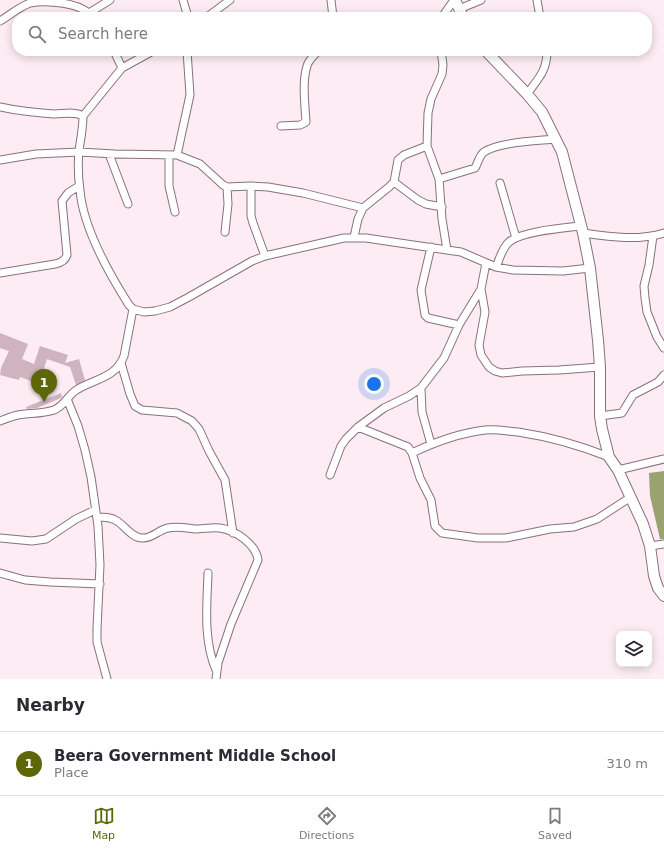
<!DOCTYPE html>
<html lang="en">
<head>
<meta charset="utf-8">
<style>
	:root { --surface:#fff; --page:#f7f7f7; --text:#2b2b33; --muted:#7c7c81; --line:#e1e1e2; --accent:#5e6708 }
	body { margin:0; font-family:"DejaVu Sans",sans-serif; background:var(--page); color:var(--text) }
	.controls { position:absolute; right:12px; bottom:12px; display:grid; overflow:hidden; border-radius:8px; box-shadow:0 2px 10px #0003 }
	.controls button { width:36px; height:36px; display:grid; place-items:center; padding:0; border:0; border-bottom:1px solid var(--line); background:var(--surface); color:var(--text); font:20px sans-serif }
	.you { position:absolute; left:374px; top:384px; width:14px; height:14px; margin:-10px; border:3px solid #fff; border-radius:50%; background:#1a73e8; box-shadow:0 0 0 6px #1a73e833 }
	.badge { display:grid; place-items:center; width:26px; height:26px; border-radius:50%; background:var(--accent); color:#fff; font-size:13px; font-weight:700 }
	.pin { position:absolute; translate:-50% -33px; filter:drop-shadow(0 1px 2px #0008) }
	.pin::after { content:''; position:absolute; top:21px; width:14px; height:12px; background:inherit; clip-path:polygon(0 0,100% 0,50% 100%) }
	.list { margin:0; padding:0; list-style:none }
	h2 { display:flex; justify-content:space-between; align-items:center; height:52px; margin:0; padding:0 16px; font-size:17px }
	h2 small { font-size:13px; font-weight:400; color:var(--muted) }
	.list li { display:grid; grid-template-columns:26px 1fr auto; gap:12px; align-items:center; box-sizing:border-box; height:64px; padding:0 16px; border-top:1px solid var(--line) }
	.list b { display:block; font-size:15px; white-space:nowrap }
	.list p { margin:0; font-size:13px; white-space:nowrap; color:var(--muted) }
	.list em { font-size:13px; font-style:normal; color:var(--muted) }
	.icon { flex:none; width:22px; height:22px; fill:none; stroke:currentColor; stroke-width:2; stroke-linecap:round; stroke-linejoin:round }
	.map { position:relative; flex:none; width:664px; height:679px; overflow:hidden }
	.search { position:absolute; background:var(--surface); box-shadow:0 2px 10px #0003; left:12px; right:12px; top:12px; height:44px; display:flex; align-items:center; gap:10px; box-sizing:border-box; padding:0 14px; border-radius:16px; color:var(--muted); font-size:15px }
	.sheet { height:116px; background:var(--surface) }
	nav { display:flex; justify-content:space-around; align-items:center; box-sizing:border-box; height:56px; border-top:1px solid var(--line); background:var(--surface); font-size:11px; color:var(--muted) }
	nav a { display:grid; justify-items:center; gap:2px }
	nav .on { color:var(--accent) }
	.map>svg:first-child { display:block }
</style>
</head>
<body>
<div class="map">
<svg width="664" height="679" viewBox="0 0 664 679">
	<rect width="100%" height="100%" fill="#fdecf3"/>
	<path fill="#9aa270" d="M 664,471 L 664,539 L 660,539 L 650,496 L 649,473 Z"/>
	<path fill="#cfb4bf" d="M 0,333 L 28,344 L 22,359 L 34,364 L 40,346 L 68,355 L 65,363 L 79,359 L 85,380 L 76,385 L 70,367 L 47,359 L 39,384 L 20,377 L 19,380 L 0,375 L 1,368 L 9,351 L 0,348 Z
		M 61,393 L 62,397 L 61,398 L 37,408 L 27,409 L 26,407 Z"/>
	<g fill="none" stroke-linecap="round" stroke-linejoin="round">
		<g stroke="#89717c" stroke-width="9">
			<path id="street" d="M 183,0 L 188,17
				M 331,0 L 333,17
				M 537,0 L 540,17
				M 459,9 L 481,0
				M 89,13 L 110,0
				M 207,17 L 230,0
				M 442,17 L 454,0
				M 0,21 C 10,15 19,7 30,3 C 46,0 82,2 92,17
				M 114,51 L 122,68
				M 187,51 L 190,95 L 177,155 L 200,164 L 223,185 L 227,187 L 251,186 L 268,187 L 303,193 L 363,208
				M 441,51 L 443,65 L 442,74 L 431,99 L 428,113 L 427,146 L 439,179 L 442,219 L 447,250
				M 527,94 C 538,79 547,71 547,51
				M 0,107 C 18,111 36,113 54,114 C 63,114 75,111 83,116 C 83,127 81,138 79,150 C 78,162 78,177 80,190 C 83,228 108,272 129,305 L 133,309 L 144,312 L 155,311 L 170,307 L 189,297 L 252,261 L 265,256 L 344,238 L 366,238 L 447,250 L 461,252 L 496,267 L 513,270 L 563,271 L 590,268
				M 83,116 L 122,68 L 153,51
				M 281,126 L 300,125 L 306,122 C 305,105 302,81 307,66 C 309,59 314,56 318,51
				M 109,154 L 128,204
				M 169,155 L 169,186 L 175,212
				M 0,160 L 36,154 L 79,152 L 115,154 L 177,155
				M 439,179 L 475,168 C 478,163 479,156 484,152 C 499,142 536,141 555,139
				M 394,182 L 418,200 L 426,204 L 442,207
				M 500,183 L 516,238
				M 251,186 L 251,216 L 253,223 L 265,256
				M 225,232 L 228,204 L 227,187
				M 583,233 C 611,237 637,241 664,233
				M 653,236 L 649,265 L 644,286 L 645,298 L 647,312 L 657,337 L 664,348
				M 354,237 L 358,219 L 363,208 L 389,187 L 394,182 L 398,160 L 404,155 L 427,146
				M 431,247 L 421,290 L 425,315 L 428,318 L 459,325
				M 496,267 C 500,258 502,248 509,242 C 522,231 564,228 581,226
				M 0,273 L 55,264 C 61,263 65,261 67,255 L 62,201 L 68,193 L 79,186
				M 481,289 L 485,312 L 479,345 L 481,355 L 489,367 L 495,371 L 502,373 L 522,371 L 559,370 L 600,367
				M 121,363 L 130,394 L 135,406 L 142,410 L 177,413 L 192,421 L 199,429 L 209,451 L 225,480 L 233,533
				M 421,388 L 422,412 L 431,444
				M 67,399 L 78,426 L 85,450 L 91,477 L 98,526 L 100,565 L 97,629 L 97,642 L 107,679
				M 600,416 L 622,413 L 633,395 L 658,382 L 664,375
				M 0,421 C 6,419 12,416 18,415 C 30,413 42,414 54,410 C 64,406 67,397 75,391 C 91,379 115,380 124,356 L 133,309
				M 358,427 L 408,447 L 412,453 L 420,478 L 431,500 L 435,526 L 442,533 L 478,538 L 506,538 L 550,529 L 574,527 L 597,519 L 631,497
				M 412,453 C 435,442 460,433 485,430 C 495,429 507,431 518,432 C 551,437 579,445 609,457
				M 618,470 L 664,459
				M 330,475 L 341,446 L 346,439 L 358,427 L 384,408 L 409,396 L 421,388 L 444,358 L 459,325 L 481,289 L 486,263
				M 97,517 C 104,517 111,517 117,521 C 125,526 132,538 142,538 C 152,539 158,530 168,528 C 177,526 186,528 195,529 C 203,529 212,527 220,528 C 235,530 256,544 258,560 L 231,624 L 218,663 L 216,679
				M 0,538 L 32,541 L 46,539 L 76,519 L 95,510
				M 650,546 L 664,544
				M 0,573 L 25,580 L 50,582 L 100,584
				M 208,573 C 207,605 203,640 216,670"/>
		</g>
		<g stroke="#89717c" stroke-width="12">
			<path id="secondary" d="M 455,0 L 463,17
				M 486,51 L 527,94 L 542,112 L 562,152 L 583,233 L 590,268 L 598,340 L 600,367 L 600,416 L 602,429 L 609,457 L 618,470 L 643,524 L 650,546 L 654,576 L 658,588 L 664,596"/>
		</g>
		<use href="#street" stroke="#fff" stroke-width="7"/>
		<use href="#secondary" stroke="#fff" stroke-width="10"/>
	</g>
</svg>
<div class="controls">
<button><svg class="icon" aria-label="layers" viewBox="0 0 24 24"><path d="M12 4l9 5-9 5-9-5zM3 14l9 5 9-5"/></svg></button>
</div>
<div class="you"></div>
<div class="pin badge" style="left:44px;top:402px">1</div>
<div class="search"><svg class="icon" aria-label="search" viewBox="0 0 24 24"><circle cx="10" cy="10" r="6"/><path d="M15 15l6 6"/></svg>Search here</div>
</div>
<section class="sheet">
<h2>Nearby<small></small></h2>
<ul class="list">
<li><span class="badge">1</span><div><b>Beera Government Middle School</b><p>Place</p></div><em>310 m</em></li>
</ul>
</section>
<nav>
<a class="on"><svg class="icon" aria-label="map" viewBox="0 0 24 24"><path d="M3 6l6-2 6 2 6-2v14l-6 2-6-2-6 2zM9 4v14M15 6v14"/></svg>Map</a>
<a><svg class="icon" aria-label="directions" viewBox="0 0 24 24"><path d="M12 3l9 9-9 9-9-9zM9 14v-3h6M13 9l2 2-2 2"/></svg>Directions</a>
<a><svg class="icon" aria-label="saved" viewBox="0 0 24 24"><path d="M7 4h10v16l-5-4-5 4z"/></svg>Saved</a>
</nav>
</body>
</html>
